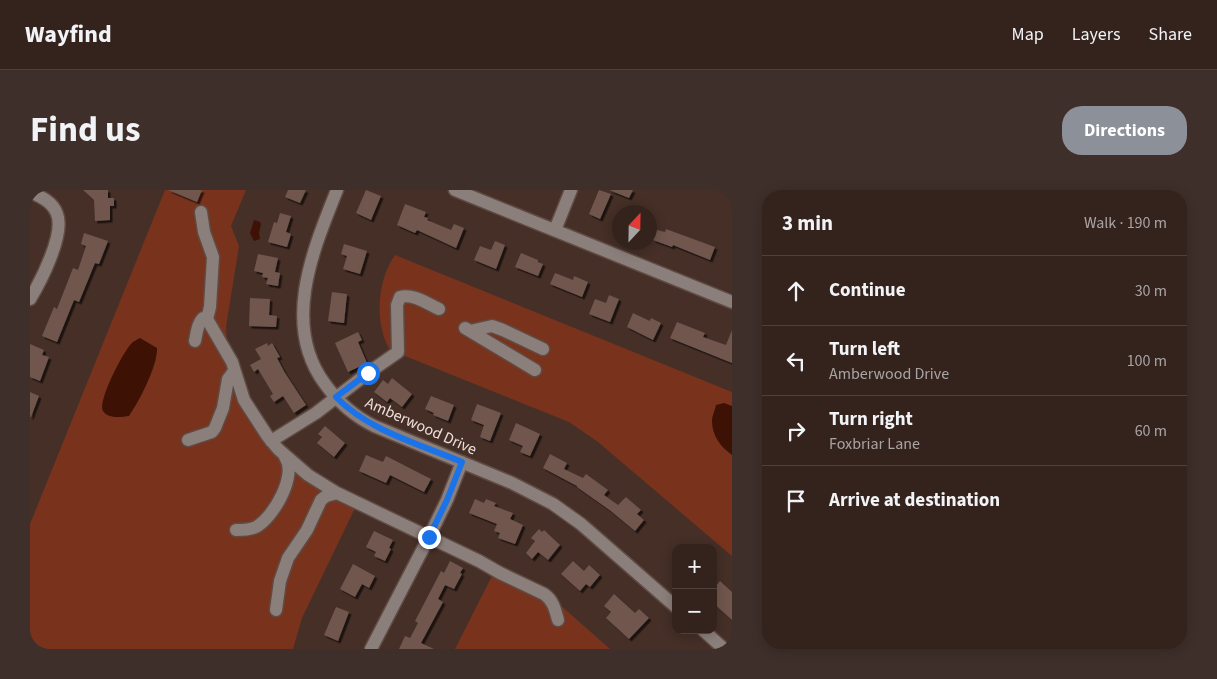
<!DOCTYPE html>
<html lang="en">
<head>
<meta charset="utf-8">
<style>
	:root { --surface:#34231d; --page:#3f2f2a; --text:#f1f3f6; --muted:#a9a4a4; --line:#4e403b; --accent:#8c9099 }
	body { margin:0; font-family:"Source Sans 3",sans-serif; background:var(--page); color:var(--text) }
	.controls { position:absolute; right:15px; bottom:15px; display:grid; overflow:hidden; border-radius:10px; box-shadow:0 2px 12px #0003 }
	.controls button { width:45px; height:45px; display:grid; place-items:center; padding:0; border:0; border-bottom:1px solid var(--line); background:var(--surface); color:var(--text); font:25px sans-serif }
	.compass { position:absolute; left:582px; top:15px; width:45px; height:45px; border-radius:50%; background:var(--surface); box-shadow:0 2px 12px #0003; rotate:22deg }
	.stop { position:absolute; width:15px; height:15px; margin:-11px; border:4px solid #1a73e8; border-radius:50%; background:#fff }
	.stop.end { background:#1a73e8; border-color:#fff; box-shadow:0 1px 5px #0008 }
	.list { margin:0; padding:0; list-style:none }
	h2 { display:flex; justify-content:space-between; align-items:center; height:65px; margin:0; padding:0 20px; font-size:21px }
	h2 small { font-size:16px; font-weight:400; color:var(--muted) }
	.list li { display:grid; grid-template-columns:32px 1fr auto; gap:15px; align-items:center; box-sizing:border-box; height:70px; padding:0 20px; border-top:1px solid var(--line) }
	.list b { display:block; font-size:19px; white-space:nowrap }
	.list p { margin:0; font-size:16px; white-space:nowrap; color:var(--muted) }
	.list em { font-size:16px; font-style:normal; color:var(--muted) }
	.icon { flex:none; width:28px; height:28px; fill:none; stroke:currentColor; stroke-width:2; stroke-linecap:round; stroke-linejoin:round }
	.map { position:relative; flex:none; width:702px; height:459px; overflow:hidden; border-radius:20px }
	header { display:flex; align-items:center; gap:30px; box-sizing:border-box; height:70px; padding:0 25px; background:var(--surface); border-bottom:1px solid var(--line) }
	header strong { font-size:24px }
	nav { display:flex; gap:28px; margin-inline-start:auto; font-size:18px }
	.intro { display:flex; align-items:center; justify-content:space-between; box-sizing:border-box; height:120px; padding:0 30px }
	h1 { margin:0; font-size:35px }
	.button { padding:12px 22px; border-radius:20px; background:var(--accent); color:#fff; font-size:18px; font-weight:700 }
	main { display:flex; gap:30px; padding:0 30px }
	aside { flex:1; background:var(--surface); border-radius:20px; box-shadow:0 2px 12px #0003 }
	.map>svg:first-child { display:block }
</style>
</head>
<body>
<header>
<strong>Wayfind</strong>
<nav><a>Map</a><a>Layers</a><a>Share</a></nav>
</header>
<div class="intro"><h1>Find us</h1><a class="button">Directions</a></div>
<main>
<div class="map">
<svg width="702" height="459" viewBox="0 0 702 459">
	<defs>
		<filter id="shadow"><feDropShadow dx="2.5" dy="2.5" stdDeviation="0" flood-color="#0009"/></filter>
	</defs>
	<rect width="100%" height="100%" fill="#452f27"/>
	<path fill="#79331c" d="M 135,0 L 216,0 L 201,36 L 209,56 L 196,137 L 197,152 L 202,172 L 238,247 L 327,314 L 272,428 L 263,459 L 0,459 L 0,334 Z
		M 365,65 L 702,202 L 702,366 L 568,252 L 539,232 L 360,160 C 344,134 347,90 365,65 Z
		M 468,374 L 511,398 L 580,459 L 425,459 Z"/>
	<path fill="#3d1204" d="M 224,30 L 230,32 L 231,34 L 229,43 L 230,49 L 224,51 L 220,43 Z
		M 110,148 L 127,158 C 128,175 109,212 99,226 C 91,227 78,229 73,221 C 67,212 93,162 101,154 C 103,151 107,150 110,148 Z
		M 694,213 L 702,216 L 702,265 C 691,257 682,246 682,231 C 682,226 685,220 686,215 Z"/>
	<path fill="#6f564e" filter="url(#shadow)" d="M 53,0 L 78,0 L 78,8 L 84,8 L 84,16 L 80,16 L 80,30 L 65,31 L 64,10 Z
		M 138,0 L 172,0 L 167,12 Z
		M 258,0 L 276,0 L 270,13 L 255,7 Z
		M 336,0 L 351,6 L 341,30 L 326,23 Z
		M 569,0 L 581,4 L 570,29 L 559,24 Z
		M 579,0 L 603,0 L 599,8 Z
		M 375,14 L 396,22 L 394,27 L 398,28 L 397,30 L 421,40 L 424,34 L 434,38 L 426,58 L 387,40 L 385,43 L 367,35 Z
		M 250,23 L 261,26 L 256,42 L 261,44 L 257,57 L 238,52 L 244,32 L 247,33 Z
		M 636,39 L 685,57 L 680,70 L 643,55 L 642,57 L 623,50 L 627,40 L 635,42 Z
		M 54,43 L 78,51 L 69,74 L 65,73 L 49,112 L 44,110 L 27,152 L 12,146 L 24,117 L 27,119 L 43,78 L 48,80 L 56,56 L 51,54 Z
		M 465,51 L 475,55 L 466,79 L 444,70 L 450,56 L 461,60 Z
		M 314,54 L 337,61 L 330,84 L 313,79 L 317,66 L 311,64 Z
		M 491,63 L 508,70 L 508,72 L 513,74 L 508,86 L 485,77 Z
		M 228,64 L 248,68 L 245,82 L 250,83 L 248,96 L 236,94 L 238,88 L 232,87 L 233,83 L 224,81 Z
		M 525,83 L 543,90 L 544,86 L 558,92 L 552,107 L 520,94 Z
		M 302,102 L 317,104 L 314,133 L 298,131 Z
		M 579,105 L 589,109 L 580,132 L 559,124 L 565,109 L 576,113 Z
		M 220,108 L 240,109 L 239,125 L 247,126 L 246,137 L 219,136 Z
		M 603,123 L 620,131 L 621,128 L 631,133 L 623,150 L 597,137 Z
		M 647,132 L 675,143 L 673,147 L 696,155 L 702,140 L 702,173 L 640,148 Z
		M 328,142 L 332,150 L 328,152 L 337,173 L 318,182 L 305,153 Z
		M 237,153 L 238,156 L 242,153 L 250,167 L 247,168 L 255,183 L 276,215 L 264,223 L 253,206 L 244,212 L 240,206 L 243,204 L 228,179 L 224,182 L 220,175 L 231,169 L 225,159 Z
		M 0,154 L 14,160 L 12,165 L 19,167 L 10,191 L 0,187 Z
		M 362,188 L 382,204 L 372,217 L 360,208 L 357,212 L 344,202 L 353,190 L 358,194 Z
		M 0,202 L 9,206 L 1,227 L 0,227 Z
		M 401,206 L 424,215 L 418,231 L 403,225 L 404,223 L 395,219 Z
		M 447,214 L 471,223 L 460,251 L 450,247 L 454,235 L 441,230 Z
		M 486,233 L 510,244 L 500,266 L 490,262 L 493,256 L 479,250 Z
		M 295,236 L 315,253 L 304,267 L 287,253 L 292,247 L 288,244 Z
		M 520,264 L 537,273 L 534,279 L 553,288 L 556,284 L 578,300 L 574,305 L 588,315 L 596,307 L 611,320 L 607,324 L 614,330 L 605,341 L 581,321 L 547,297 L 547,296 L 513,278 Z
		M 336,265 L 353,272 L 356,266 L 401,289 L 394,302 L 360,285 L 356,293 L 329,281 Z
		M 445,309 L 454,313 L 456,309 L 466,313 L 464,316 L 483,323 L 480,329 L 493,335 L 485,354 L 468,348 L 470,343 L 464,341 L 467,334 L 439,323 Z
		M 509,339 L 512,342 L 514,340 L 530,355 L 518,370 L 508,362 L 502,369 L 496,363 L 505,351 L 501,348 Z
		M 344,341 L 363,350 L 359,358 L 361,359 L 355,371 L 344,366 L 346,362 L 336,357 Z
		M 420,371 L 433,378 L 430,383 L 432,384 L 424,399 L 415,395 L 408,409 L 413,412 L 391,453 L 404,459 L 369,459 L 375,446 L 380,448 L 388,433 L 385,431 L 411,381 L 414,383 Z
		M 543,371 L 554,381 L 559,375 L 570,385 L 560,397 L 556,394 L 550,401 L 531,384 Z
		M 323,374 L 345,386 L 339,398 L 332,394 L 325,407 L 310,399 Z
		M 690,391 L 702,402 L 702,430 L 683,413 L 683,399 Z
		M 584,404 L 605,423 L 609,419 L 619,428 L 599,449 L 576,428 L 581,422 L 574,416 Z
		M 306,417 L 319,422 L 308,451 L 294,445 Z"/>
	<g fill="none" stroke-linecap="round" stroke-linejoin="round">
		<g stroke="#604b44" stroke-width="15">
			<path id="minor" d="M 307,0 C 283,60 251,135 295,194 C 308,212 324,226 344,236 L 482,293 L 523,314 L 551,334 L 646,417
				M 425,0 L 702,112
				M 0,2 C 10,6 23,12 27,24 C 35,44 11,91 0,109
				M 171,22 L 174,42 L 183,67 L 180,117 L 177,129 L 202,172 L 214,210 L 238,247 L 248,259 L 278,285 L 307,303 L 449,371 L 470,383 L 514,404 C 523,410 525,419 528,430
				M 525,40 L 541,0
				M 435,138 L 505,180
				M 440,141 L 462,136 L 473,140 L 513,159
				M 165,151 C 167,142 167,134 173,128 L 177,129
				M 158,250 L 182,242 L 185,238 L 193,218 L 198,189 L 204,181
				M 241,251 L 286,223 L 338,183 L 368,162 L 367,115 L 370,107 C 383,103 398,114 409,119
				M 206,340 C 213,340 220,340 226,337 C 243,328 268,285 255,267
				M 246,420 L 250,391 L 258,368 L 277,340 L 291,310 L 296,306 L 307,303
				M 673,440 L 694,459
				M 341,459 L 399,347 L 417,310 L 432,272"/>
		</g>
		<use href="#minor" stroke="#8b7f7b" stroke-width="12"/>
	</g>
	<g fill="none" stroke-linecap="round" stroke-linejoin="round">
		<path stroke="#1a73e8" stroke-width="6" d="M 338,183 L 306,207 C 339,241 389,254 432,272 L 417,310 L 399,347"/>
	</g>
	<g text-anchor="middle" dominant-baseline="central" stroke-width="4" stroke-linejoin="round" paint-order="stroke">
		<g font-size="16" fill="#eedfda" stroke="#452f27">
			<text transform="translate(391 236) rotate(24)">Amberwood Drive</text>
		</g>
	</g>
</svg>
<div class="controls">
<button>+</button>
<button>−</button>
</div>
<svg class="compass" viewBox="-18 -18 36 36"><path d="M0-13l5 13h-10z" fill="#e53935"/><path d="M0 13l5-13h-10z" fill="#a9a4a4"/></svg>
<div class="stop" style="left:338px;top:183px"></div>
<div class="stop end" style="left:399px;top:347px"></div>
</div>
<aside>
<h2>3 min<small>Walk · 190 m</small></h2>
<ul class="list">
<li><svg class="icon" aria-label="ahead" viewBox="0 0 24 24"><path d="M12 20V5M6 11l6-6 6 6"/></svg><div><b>Continue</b></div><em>30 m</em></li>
<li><svg class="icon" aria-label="left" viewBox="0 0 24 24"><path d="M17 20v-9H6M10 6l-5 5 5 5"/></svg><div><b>Turn left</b><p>Amberwood Drive</p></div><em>100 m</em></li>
<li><svg class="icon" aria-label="right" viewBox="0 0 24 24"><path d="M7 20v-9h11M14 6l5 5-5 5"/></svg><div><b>Turn right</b><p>Foxbriar Lane</p></div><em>60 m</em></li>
<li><svg class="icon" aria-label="arrive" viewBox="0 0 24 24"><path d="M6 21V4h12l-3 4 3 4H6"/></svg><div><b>Arrive at destination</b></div></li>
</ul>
</aside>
</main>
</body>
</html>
